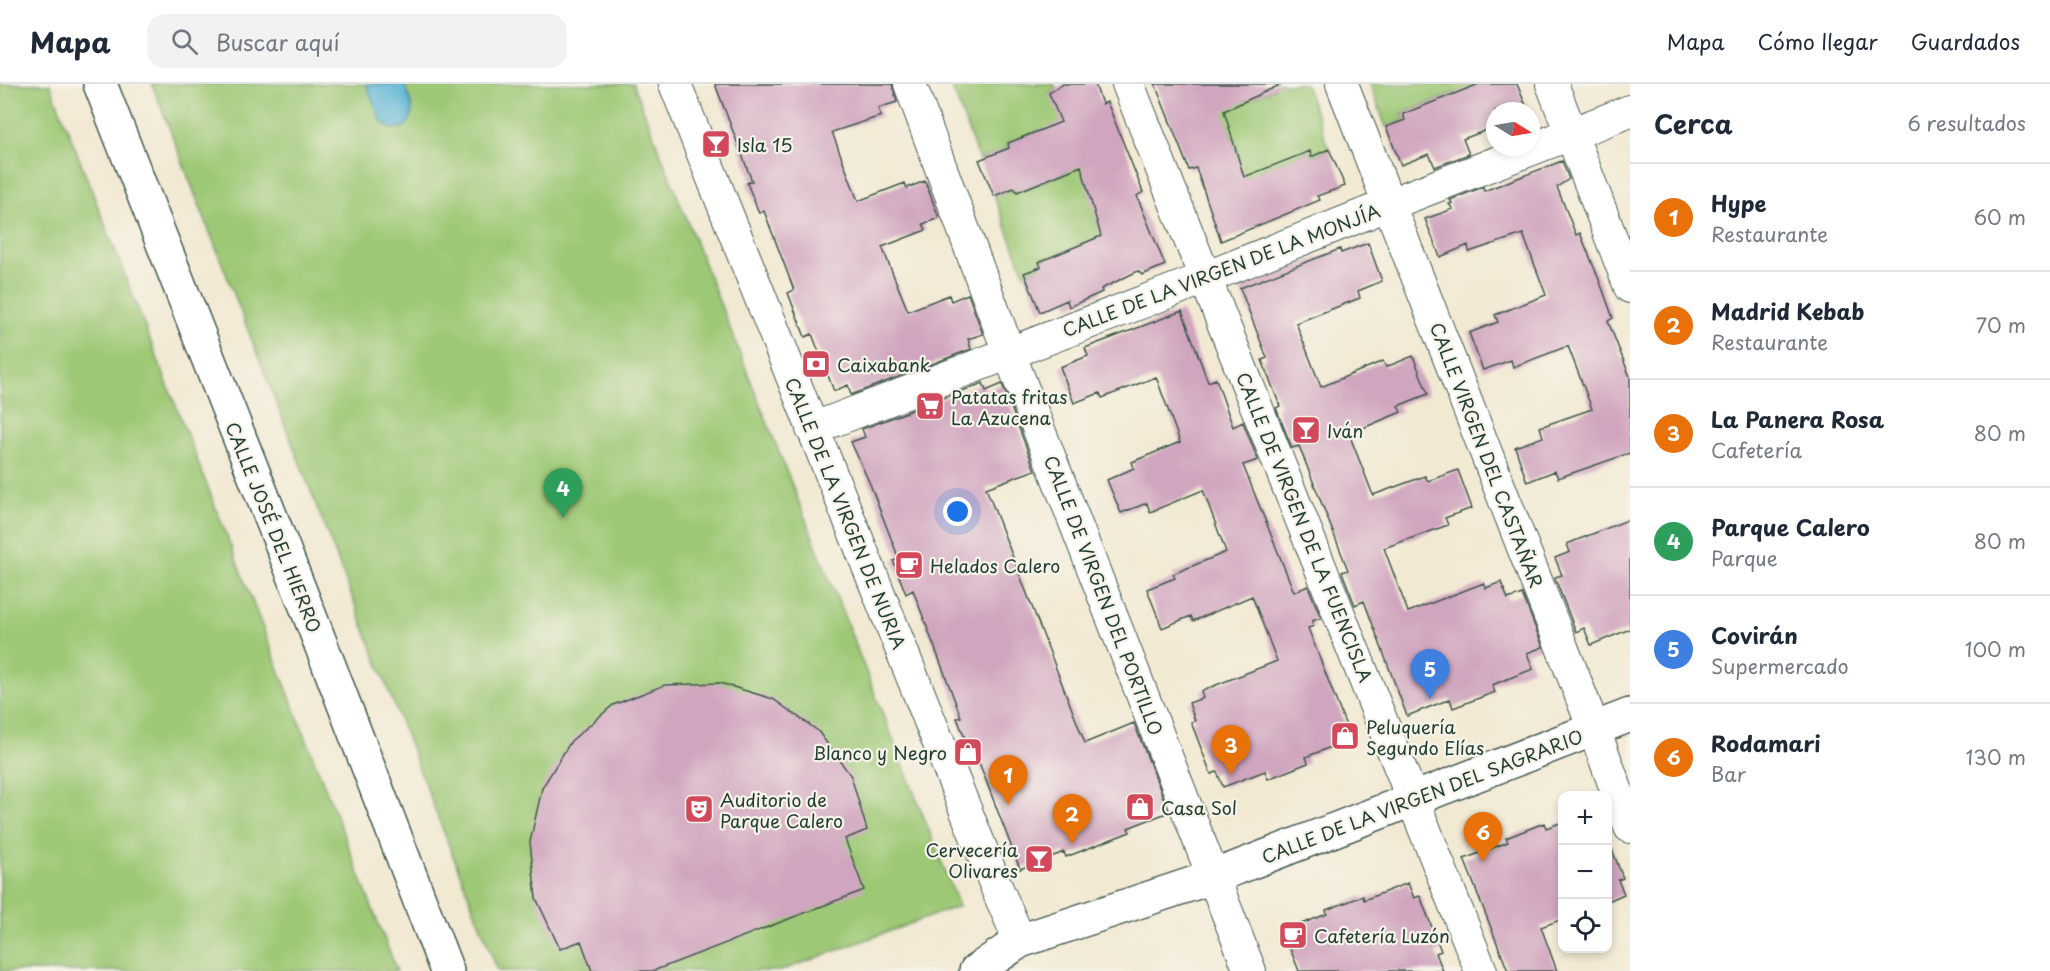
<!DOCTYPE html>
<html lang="es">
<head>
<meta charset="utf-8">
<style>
	:root { --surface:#fff; --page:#f2f2f3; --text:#1f2937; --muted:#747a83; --line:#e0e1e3; --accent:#d93025 }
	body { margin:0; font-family:"Playpen Sans",sans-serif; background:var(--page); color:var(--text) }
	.controls { position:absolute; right:18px; bottom:18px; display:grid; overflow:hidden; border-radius:12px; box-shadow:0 3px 9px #0003 }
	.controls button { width:54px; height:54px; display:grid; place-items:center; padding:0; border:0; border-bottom:2px solid var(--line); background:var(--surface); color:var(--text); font:30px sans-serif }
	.compass { position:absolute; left:1486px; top:18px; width:54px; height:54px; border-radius:50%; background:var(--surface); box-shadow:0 3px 9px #0003; rotate:101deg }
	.you { position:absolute; left:958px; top:428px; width:21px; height:21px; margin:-15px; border:4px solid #fff; border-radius:50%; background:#1a73e8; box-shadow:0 0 0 9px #1a73e833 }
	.badge { display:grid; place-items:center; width:39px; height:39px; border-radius:50%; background:var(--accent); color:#fff; font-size:20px; font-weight:700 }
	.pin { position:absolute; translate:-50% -50px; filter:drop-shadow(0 2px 3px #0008) }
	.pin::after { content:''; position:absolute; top:32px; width:21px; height:18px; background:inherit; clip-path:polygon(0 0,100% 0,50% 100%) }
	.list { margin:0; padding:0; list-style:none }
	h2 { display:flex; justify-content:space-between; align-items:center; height:78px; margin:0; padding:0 24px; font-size:26px }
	h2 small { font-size:20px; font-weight:400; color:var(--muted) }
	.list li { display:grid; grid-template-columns:39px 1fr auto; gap:18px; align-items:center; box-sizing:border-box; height:108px; padding:0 24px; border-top:2px solid var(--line) }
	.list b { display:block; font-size:22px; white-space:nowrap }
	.list p { margin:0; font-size:20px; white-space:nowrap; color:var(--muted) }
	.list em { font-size:20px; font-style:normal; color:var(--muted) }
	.icon { flex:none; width:33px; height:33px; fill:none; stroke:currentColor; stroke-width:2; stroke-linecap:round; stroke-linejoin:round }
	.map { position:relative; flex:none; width:1630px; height:887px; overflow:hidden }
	header { display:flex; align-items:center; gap:36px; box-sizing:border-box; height:84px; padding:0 30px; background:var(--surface); border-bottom:2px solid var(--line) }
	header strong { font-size:28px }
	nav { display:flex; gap:33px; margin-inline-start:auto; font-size:21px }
	.search { width:420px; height:54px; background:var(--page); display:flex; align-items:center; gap:15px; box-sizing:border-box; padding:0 21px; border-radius:18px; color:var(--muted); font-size:22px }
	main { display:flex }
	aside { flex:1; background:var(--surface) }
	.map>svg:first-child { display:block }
</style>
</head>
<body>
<header>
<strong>Mapa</strong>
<div class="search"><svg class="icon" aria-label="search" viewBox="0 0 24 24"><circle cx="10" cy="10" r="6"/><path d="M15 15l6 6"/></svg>Buscar aquí</div>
<nav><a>Mapa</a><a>Cómo llegar</a><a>Guardados</a></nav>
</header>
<main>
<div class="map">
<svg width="1630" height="887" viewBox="0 0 1630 887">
	<rect width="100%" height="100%" fill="#f7f3e8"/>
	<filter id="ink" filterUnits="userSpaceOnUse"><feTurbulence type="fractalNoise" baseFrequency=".0167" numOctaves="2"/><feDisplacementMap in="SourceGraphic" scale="12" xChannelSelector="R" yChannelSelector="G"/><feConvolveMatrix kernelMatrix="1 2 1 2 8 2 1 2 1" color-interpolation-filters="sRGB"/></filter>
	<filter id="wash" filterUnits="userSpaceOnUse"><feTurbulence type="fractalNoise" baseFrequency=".008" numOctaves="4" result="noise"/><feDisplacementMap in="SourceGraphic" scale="24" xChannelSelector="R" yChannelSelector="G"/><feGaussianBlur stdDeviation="1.35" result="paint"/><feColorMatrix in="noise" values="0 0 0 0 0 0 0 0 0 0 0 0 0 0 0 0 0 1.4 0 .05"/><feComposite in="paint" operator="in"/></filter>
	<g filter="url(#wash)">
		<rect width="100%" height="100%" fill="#f2e9d3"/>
		<path fill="#9dc875" stroke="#5e8254" stroke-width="1.5" d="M 0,0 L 50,0 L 397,887 L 0,887 Z
			M 152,0 L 633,0 L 959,822 L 780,887 L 498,887 Z
			M 951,0 L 1054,0 L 1056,5 L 1049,9 L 1070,40 L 1038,47 L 1008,59 L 1009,64 L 979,76 Z
			M 1274,0 L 1305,0 L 1329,65 L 1311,73 L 1309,67 L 1259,87 L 1259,92 L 1242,98 L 1237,68 L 1230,48 L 1212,22 L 1243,18 L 1275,4 Z
			M 1370,0 L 1472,0 L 1475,8 L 1455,9 L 1403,29 L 1405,36 L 1386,43 Z
			M 1082,79 L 1114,155 L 1092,156 L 1039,178 L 1041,183 L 1024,189 L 994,112 L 1014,104 L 1017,108 L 1065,89 Z"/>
		<path fill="#57b3d5" stroke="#3b7884" stroke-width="1.5" d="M 366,0 L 404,0 C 410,16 418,28 405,43 L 392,45 L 381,37 Z"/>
		<g id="blocks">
			<path fill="#d0a5bf" d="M 715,0 L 892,0 L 897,18 L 878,24 L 881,32 L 832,48 L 858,117 L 905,99 L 907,104 L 925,97 L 939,134 L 923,140 L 926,146 L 882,163 L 908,227 L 949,211 L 951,217 L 968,210 L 983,250 L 968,255 L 971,265 L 851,311 L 848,301 L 834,307 L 812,250 L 805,253 L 788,209 L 794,206 L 764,127 L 759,129 L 747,99 L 752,97 Z
				M 1063,0 L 1095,0 L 1102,20 L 1107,18 L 1143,108 L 1137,112 L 1165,181 L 1142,191 L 1138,187 L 1101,205 L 1102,208 L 1069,223 L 1067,216 L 1040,228 L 1024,189 L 1041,183 L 1039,178 L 1101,152 L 1081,82 L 1017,108 L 1014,104 L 994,112 L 979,76 L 1009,64 L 1008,59 L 1061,38 L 1049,9 Z
				M 1155,0 L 1282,0 L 1224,27 L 1244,93 L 1310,67 L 1311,73 L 1329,65 L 1345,102 L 1317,112 L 1320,116 L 1221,157 L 1196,84 L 1189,86 Z
				M 1479,0 L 1517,0 L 1528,27 L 1495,27 L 1495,43 L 1463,55 L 1469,70 L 1435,83 L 1429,70 L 1401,81 L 1386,43 L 1405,36 L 1403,30 Z
				M 1562,77 L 1569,95 L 1557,103 L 1576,151 L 1580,149 L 1600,198 L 1613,234 L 1608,237 L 1630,293 L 1630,369 L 1558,394 L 1555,387 L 1527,398 L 1515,363 L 1543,353 L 1540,343 L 1592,325 L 1568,262 L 1513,283 L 1511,276 L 1483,286 L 1469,249 L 1498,238 L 1495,231 L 1546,211 L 1523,150 L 1469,168 L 1468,161 L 1440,173 L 1425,135 L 1453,125 L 1449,120 L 1452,119 L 1450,116 L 1483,103 L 1484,107 Z
				M 1368,159 L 1382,197 L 1358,207 L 1360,214 L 1296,239 L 1321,303 L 1383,277 L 1386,283 L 1413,272 L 1428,310 L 1398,322 L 1401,328 L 1349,350 L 1373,411 L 1425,392 L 1428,397 L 1458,386 L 1472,424 L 1445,434 L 1448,441 L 1384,464 L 1408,528 L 1484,499 L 1486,504 L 1501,498 L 1508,515 L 1522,510 L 1543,563 L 1527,569 L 1533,585 L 1492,601 L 1495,608 L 1453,624 L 1450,615 L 1407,632 L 1364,517 L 1355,521 L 1342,488 L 1348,486 L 1299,362 L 1292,364 L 1276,324 L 1280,322 L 1262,276 L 1267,274 L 1240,204 L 1340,165 L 1341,169 Z
				M 1182,227 L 1208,298 L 1216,295 L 1233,343 L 1243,338 L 1258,376 L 1243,381 L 1294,508 L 1308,502 L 1321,534 L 1312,537 L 1314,542 L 1308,544 L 1351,655 L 1306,673 L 1308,679 L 1268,695 L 1265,687 L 1223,703 L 1217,688 L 1211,690 L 1191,638 L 1195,637 L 1189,619 L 1203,614 L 1201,607 L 1277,577 L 1252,512 L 1193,537 L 1191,532 L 1162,544 L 1147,505 L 1175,494 L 1173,490 L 1226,468 L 1203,406 L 1150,428 L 1147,419 L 1121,429 L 1107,396 L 1134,384 L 1132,378 L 1180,358 L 1156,293 L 1102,314 L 1100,309 L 1074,319 L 1060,283 L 1088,272 L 1085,264 Z
				M 983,299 L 986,307 L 1002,300 L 1035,386 L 986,404 L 1085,659 L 1134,639 L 1169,728 L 1128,744 L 1130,748 L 1066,773 L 1064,768 L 1020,785 L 975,668 L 971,670 L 957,634 L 961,633 L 913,506 L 906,510 L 893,477 L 899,475 L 870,400 L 851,358 L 865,353 L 862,345 Z
				M 1630,435 L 1630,545 L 1591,561 L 1584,544 L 1576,548 L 1556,497 L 1555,493 L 1562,491 L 1555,474 L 1570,468 L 1567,460 Z
				M 720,599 L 773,615 L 818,647 L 851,692 L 867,746 L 845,755 L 864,806 L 653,887 L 592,887 L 581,857 L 560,865 L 536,814 L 530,758 L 542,704 L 571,657 L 613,621 L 665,601 Z
				M 1563,738 L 1563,835 L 1541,843 L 1557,887 L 1508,887 L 1464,775 L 1508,758 L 1506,754 L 1544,739 L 1546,744 Z
				M 1608,755 L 1623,794 L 1618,796 L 1624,810 L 1608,817 Z
				M 1408,799 L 1414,814 L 1420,812 L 1441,867 L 1436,869 L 1443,887 L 1299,887 L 1283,847 L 1327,830 L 1326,826 L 1363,812 L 1364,816 Z"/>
		</g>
	</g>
	<g filter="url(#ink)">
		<use href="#blocks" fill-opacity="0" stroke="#3f574c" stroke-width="1.5"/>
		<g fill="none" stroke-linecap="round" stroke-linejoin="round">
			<g stroke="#3f574c" stroke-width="34">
				<path id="minor" d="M 675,0 L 998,807 L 1020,857
					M 910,0 L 1009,269 L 1250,887
					M 1128,0 L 1481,887
					M 1342,0 L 1594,645 L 1630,743
					M 1552,0 L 1630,203
					M 812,345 L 1205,194 L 1390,120 L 1630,27"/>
			</g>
			<g stroke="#3f574c" stroke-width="36">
				<path id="tertiary" d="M 100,0 L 313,540 L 447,887
					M 976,887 L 1020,857 L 1213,793 L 1630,631"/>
			</g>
			<use href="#minor" stroke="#fff" stroke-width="32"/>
			<use href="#tertiary" stroke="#fff" stroke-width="33"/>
		</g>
	</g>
	<defs>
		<g id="bar-square" transform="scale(1.5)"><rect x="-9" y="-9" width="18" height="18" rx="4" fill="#d1495b" stroke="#f7f3e8"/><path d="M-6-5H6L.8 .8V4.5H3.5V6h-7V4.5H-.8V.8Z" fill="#fff"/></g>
		<g id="bank-square" transform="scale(1.5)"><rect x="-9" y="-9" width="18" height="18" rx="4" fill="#d1495b" stroke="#f7f3e8"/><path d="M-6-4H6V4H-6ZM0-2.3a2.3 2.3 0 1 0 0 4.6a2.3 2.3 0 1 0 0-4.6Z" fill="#fff"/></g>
		<g id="supermarket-square" transform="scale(1.5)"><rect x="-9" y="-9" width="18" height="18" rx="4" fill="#d1495b" stroke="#f7f3e8"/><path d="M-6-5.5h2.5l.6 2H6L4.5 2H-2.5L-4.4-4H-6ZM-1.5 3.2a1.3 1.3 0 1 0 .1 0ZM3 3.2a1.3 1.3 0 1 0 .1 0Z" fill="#fff"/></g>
		<g id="cafe-square" transform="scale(1.5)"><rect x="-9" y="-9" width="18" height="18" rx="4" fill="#d1495b" stroke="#f7f3e8"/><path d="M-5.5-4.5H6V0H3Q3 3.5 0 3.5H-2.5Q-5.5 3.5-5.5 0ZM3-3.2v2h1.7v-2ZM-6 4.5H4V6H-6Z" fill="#fff"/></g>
		<g id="shop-square" transform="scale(1.5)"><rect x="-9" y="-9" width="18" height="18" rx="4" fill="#d1495b" stroke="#f7f3e8"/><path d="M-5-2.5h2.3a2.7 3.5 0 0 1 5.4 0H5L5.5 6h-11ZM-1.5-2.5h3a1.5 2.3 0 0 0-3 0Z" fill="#fff"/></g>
		<g id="theatre-square" transform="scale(1.5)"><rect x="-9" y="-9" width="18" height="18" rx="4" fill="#d1495b" stroke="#f7f3e8"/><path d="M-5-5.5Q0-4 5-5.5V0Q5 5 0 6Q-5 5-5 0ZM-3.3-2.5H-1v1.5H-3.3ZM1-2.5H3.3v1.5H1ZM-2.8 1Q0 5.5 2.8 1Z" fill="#fff"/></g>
	</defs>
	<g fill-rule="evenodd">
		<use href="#bar-square" x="716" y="60"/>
		<use href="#bank-square" x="816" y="280"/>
		<use href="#supermarket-square" x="930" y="322"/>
		<use href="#bar-square" x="1306" y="346"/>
		<use href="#cafe-square" x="909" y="481"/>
		<use href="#shop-square" x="1345" y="652"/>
		<use href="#shop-square" x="968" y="668"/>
		<use href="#shop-square" x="1140" y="723"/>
		<use href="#theatre-square" x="699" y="725"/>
		<use href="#bar-square" x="1039" y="775"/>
		<use href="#cafe-square" x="1293" y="851"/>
	</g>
	<g text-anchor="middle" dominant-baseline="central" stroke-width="4.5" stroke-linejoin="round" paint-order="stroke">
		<g font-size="18" fill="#1f3d34" stroke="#f7f3e8" text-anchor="start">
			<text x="737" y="60">Isla 15</text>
			<text x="837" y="280">Caixabank</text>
			<text x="951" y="312">Patatas fritas<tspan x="951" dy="21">La Azucena</tspan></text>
			<text x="1327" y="346">Iván</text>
			<text x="930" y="481">Helados Calero</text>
			<text x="1366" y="642">Peluquería<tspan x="1366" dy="21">Segundo Elías</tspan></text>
			<text x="947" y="668" text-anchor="end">Blanco y Negro</text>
			<text x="720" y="715">Auditorio de<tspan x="720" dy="21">Parque Calero</tspan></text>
			<text x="1161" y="723">Casa Sol</text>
			<text x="1018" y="765" text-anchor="end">Cervecería<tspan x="1018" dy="21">Olivares</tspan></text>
			<text x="1314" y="851">Cafetería Luzón</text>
		</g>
		<g font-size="18" fill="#1f3d34" stroke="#f7f3e8">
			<text transform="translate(1221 186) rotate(-21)">CALLE DE LA VIRGEN DE LA MONJÍA</text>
			<text transform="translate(1487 371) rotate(69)">CALLE VIRGEN DEL CASTAÑAR</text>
			<text transform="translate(846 429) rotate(68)">CALLE DE LA VIRGEN DE NURIA</text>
			<text transform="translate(274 443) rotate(68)">CALLE JOSÉ DEL HIERRO</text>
			<text transform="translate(1305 443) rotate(68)">CALLE DE VIRGEN DE LA FUENCISLA</text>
			<text transform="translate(1104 511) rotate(69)">CALLE DE VIRGEN DEL PORTILLO</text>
			<text transform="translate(1422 712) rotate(-21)">CALLE DE LA VIRGEN DEL SAGRARIO</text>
		</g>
	</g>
</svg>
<div class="controls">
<button>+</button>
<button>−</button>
<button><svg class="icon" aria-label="locate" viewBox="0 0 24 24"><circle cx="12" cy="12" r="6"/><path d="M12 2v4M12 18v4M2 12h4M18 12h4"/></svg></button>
</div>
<svg class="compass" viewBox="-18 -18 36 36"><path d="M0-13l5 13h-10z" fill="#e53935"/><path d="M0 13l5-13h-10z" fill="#747a83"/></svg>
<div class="you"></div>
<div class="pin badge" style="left:1008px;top:721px;background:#e8710a">1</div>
<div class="pin badge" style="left:1072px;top:760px;background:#e8710a">2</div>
<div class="pin badge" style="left:1231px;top:691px;background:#e8710a">3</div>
<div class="pin badge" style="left:563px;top:434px;background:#2e9e5b">4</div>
<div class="pin badge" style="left:1430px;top:615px;background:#3f7fe0">5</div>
<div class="pin badge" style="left:1483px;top:778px;background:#e8710a">6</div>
</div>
<aside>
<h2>Cerca<small>6 resultados</small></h2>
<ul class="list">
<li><span class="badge" style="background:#e8710a">1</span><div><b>Hype</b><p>Restaurante</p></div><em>60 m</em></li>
<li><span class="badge" style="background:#e8710a">2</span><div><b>Madrid Kebab</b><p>Restaurante</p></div><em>70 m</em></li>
<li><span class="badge" style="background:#e8710a">3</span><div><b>La Panera Rosa</b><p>Cafetería</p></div><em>80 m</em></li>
<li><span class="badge" style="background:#2e9e5b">4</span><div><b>Parque Calero</b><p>Parque</p></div><em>80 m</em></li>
<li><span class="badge" style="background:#3f7fe0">5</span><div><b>Covirán</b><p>Supermercado</p></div><em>100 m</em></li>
<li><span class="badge" style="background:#e8710a">6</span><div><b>Rodamari</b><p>Bar</p></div><em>130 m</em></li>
</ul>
</aside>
</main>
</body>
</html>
